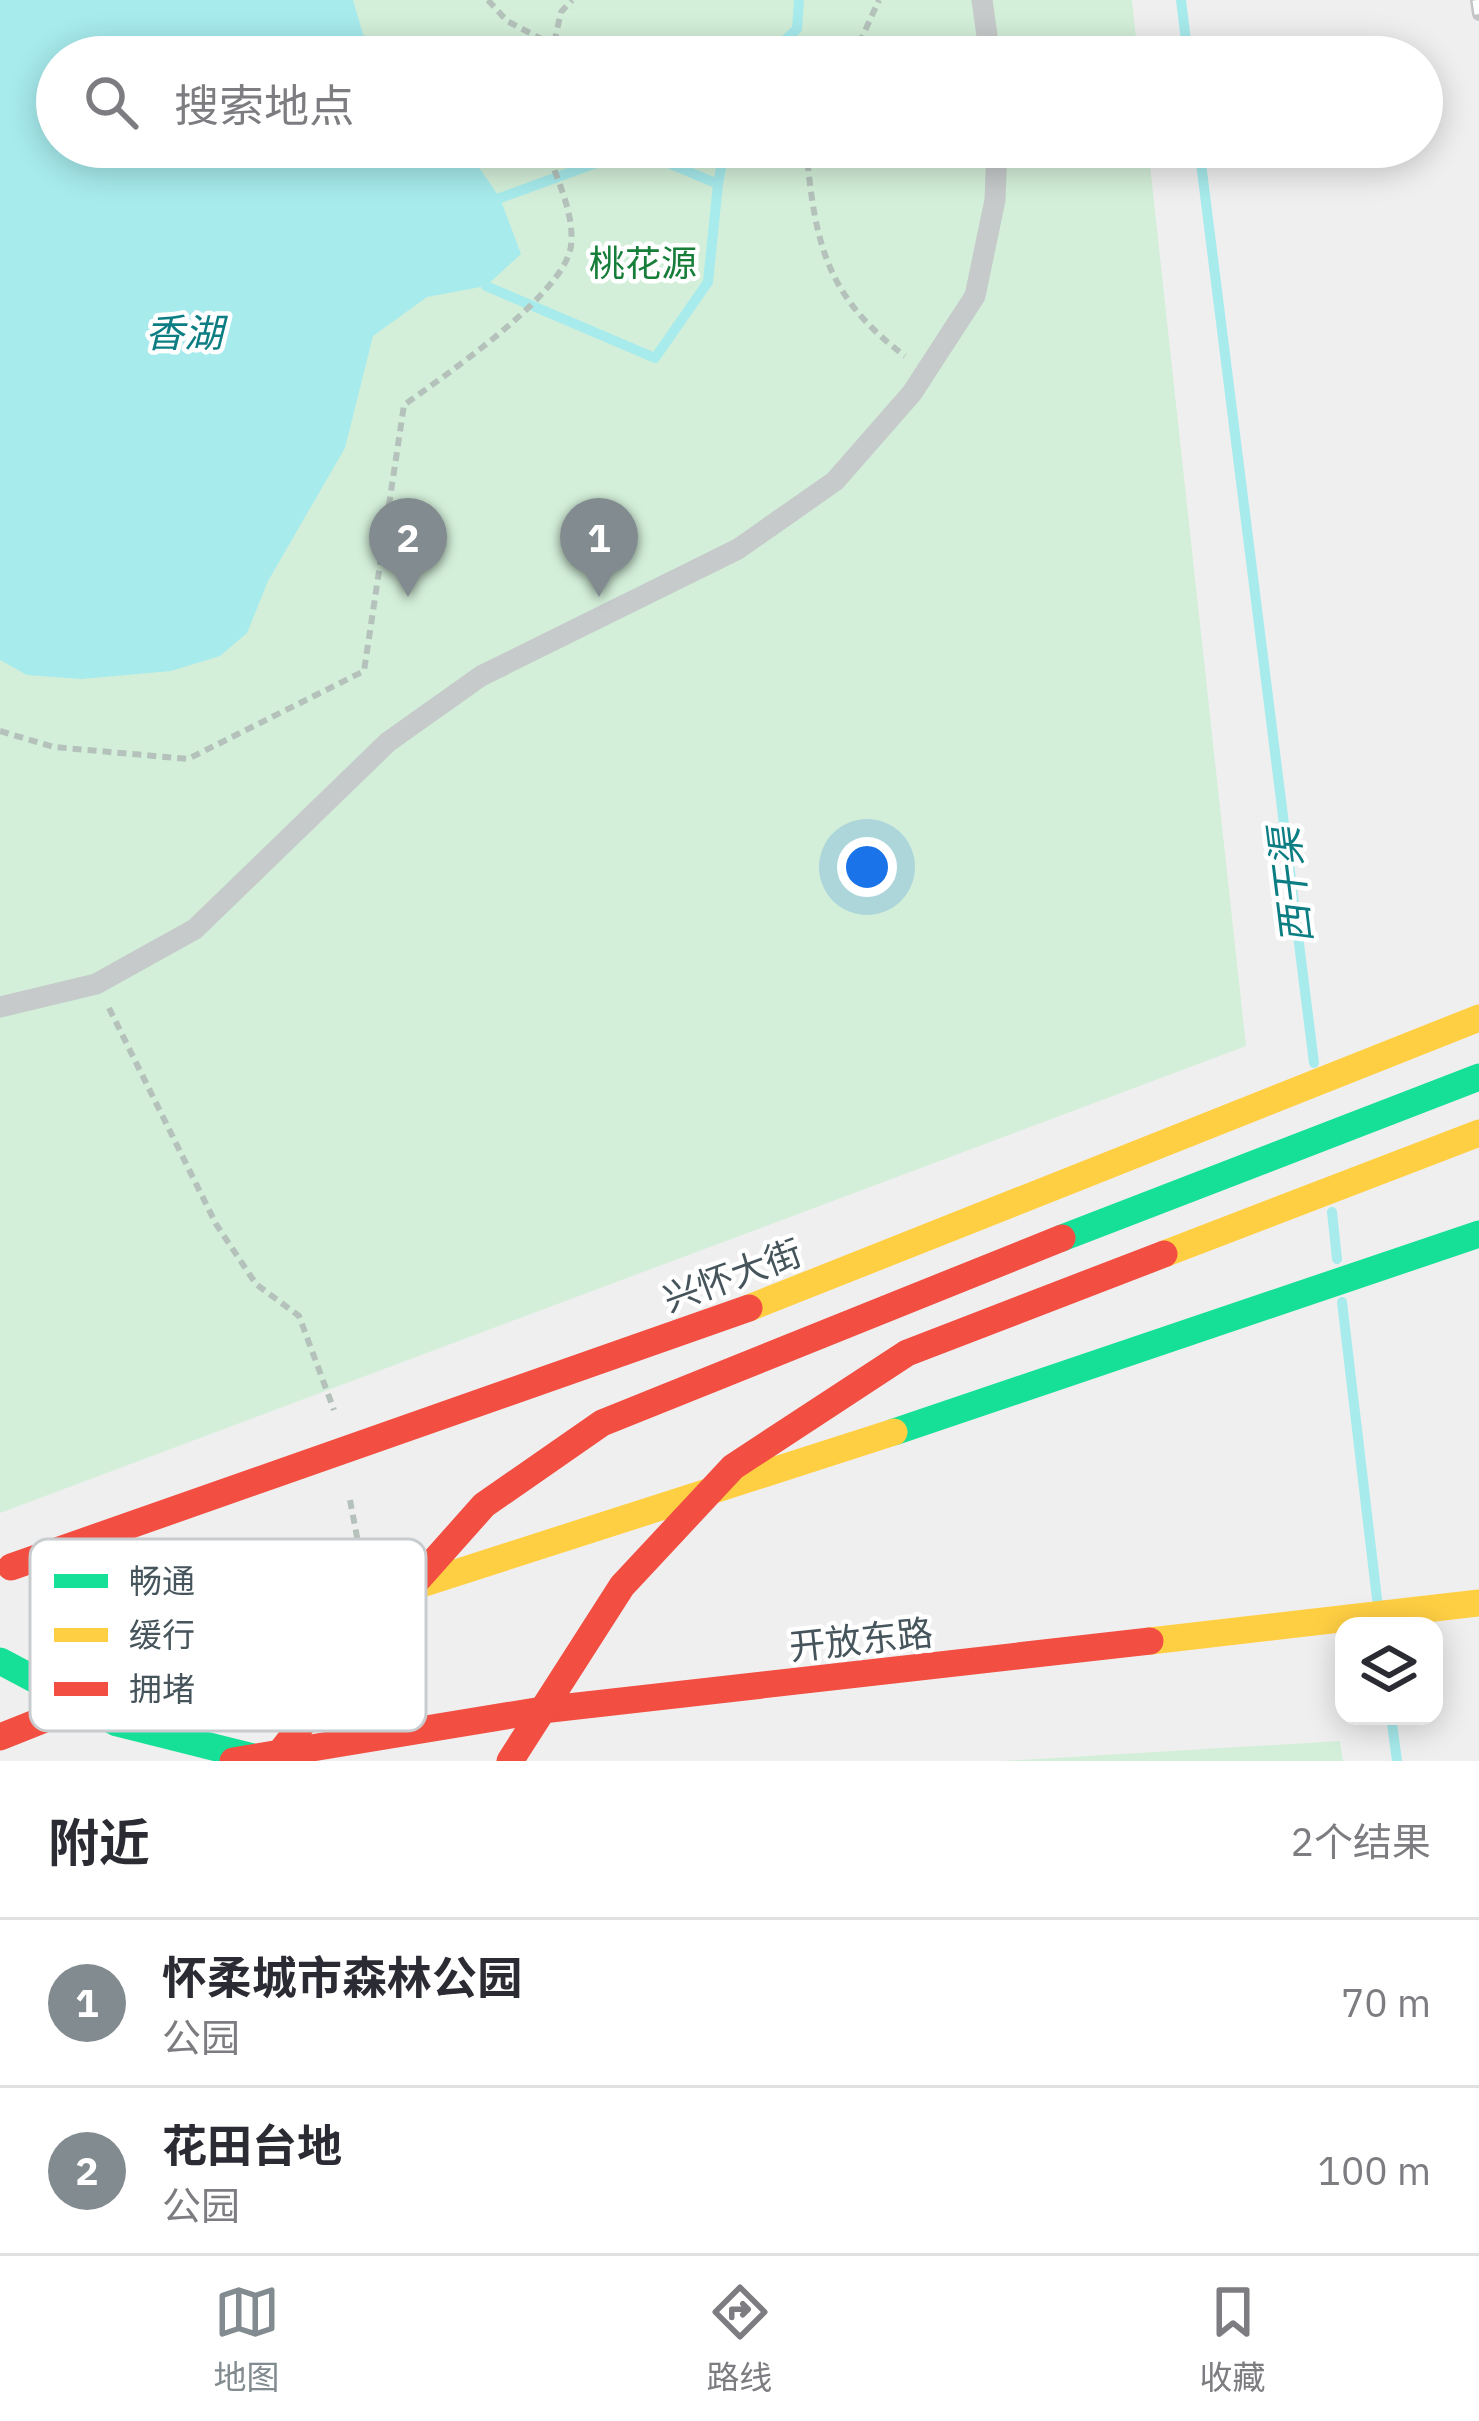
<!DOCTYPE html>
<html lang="zh">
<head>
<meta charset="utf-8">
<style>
	:root { --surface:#fff; --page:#f7f7f7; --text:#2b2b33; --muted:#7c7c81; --line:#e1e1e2; --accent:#828b8f }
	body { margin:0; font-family:"IBM Plex Sans","Noto Sans SC",sans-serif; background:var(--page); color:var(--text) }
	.controls { position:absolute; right:36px; bottom:36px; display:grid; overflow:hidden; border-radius:24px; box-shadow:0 6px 30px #0003 }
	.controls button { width:108px; height:108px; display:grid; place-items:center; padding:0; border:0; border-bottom:3px solid var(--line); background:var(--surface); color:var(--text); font:60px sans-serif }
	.you { position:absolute; left:867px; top:867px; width:42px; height:42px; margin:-30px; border:9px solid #fff; border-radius:50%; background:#1a73e8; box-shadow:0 0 0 18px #1a73e833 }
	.badge { display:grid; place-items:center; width:78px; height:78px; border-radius:50%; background:var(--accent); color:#fff; font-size:39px; font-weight:700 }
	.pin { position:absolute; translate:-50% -99px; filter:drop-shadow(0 3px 6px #0008) }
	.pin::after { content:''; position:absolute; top:63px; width:42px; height:36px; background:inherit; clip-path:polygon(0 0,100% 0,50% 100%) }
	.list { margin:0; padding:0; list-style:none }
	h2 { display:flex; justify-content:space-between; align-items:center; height:156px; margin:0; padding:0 48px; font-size:51px }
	h2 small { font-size:39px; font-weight:400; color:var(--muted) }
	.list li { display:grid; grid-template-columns:78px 1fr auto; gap:36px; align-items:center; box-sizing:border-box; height:168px; padding:0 48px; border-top:3px solid var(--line) }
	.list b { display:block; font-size:45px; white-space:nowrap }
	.list p { margin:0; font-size:39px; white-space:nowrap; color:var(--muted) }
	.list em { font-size:39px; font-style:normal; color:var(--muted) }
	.icon { flex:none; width:66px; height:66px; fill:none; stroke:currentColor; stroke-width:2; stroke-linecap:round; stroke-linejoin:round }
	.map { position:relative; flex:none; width:1479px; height:1761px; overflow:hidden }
	.search { position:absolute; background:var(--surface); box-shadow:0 6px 30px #0003; left:36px; right:36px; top:36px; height:132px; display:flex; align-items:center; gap:30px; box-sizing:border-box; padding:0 42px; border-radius:66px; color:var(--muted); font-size:45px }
	.sheet { height:492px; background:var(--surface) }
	nav { display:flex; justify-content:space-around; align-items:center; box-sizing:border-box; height:168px; border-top:3px solid var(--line); background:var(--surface); font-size:33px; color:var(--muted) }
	nav a { display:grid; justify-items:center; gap:6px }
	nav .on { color:var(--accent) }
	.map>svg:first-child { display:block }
</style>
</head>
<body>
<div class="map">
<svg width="1479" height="1761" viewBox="0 0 1479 1761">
	<rect width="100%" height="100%" fill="#f0efef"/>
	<path fill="#d3efd9" d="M 0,0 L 1132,0 L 1138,57 L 57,57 L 57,147 L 1148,147 L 1246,1046 L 0,1513 Z
		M 1340,1741 L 1343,1761 L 1002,1761 Z"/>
	<path fill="#a7ebed" d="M 0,0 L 353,0 L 363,34 L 386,57 L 57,57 L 57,147 L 465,147 L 500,198 L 521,254 L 486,286 L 427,297 L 373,336 L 345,448 L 268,581 L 247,633 L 220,656 L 171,671 L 81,679 L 27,675 L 0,660 Z"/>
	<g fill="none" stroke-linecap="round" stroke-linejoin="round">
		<path stroke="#a7ebed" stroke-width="10" d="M 1181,0 L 1188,57
			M 767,57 L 797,29 L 799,0
			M 1199,147 L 1314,1063
			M 500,198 L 607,159 L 642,152 L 718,184 L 725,147
			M 486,286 L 655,358 L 708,282 L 718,184
			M 1332,1212 L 1337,1259
			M 1342,1302 L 1377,1599
			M 1391,1716 L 1397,1761"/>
		<path stroke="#b5c2bc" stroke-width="6" stroke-dasharray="9 6" stroke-linecap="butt" d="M 488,0 L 507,21 L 576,57
			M 551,57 L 561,12 L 572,0
			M 853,57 L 879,0
			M 776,147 L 806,147
			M 806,147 C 815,242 825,296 905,356
			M 0,731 L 54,747 L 188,759 L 364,671 L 404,405 C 444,376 564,295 571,246 C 575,214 556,177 546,147
			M 109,1008 L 216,1224 L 256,1284 L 299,1316 L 334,1410
			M 350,1500 L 361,1558"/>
		<path stroke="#c6cacb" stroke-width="21" d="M 982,0 L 990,57
			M 0,1007 L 96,984 L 195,929 L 388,742 L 481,676 L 738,549 L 835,481 L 912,393 L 975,296 L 995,200 L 997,147"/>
		<path stroke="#16e098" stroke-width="27" d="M 0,1661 L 117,1723 L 253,1757"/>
		<path stroke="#ffcf43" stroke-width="27" d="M 1150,1641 L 1479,1603"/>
		<path stroke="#f24e42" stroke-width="27" d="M 0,1737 L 83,1704
			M 233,1761 L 542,1710 L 1150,1641"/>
		<g stroke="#c2c4c5" stroke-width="14">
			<path id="rail" d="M 1477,0 L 1479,14"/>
		</g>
		<use href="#rail" stroke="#fff" stroke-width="9" stroke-dasharray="27" stroke-linecap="butt"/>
		<path stroke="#16e098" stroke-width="27" d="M 1062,1238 L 1479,1077
			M 894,1432 L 1479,1234"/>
		<path stroke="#ffcf43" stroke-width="27" d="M 1164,1254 L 1479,1133
			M 749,1308 L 1479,1018
			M 83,1704 L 182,1661 L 894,1432"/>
		<path stroke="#f24e42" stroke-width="27" d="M 11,1567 L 749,1308
			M 274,1761 L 379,1623 L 484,1505 L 602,1423 L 1062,1238
			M 510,1761 L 622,1586 L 733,1467 L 907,1353 L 1164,1254"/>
	</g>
	<g text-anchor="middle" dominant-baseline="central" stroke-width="9" stroke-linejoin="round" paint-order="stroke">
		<g font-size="36" fill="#167e38" stroke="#fff">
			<text x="643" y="262">桃花源</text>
		</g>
		<g font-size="36" fill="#46555c" stroke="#fff">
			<text transform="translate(732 1275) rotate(-20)">兴怀大街</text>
			<text transform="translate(861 1639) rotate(-6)">开放东路</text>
		</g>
		<g font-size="39" font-style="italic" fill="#0c7e83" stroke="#fff">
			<text x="184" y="332">香湖</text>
			<text transform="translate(1290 886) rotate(-97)">西干渠</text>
		</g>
	</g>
	<rect x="30" y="1539" width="396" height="192" rx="18" fill="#fff" stroke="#c8ccce" stroke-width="3"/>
	<rect x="54" y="1574" width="54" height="14" fill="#16e098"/>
	<rect x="54" y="1628" width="54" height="14" fill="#ffcf43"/>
	<rect x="54" y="1682" width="54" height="14" fill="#f24e42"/>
	<g font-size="33" fill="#46555c">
		<text x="129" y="1593">畅通</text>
		<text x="129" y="1647">缓行</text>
		<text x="129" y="1701">拥堵</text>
	</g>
</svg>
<div class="controls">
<button><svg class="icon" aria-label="layers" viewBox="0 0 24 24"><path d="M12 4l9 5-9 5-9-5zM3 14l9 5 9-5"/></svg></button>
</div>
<div class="you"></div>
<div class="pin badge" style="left:599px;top:597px">1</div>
<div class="pin badge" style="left:408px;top:597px">2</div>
<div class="search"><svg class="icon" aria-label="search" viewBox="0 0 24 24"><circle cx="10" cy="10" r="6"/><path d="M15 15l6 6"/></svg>搜索地点</div>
</div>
<section class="sheet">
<h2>附近<small>2个结果</small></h2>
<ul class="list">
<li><span class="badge">1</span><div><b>怀柔城市森林公园</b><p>公园</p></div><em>70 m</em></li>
<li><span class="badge">2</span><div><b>花田台地</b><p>公园</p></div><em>100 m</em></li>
</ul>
</section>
<nav>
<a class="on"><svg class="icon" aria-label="map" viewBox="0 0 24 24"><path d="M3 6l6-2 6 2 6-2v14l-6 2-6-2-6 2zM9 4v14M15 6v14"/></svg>地图</a>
<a><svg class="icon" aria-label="directions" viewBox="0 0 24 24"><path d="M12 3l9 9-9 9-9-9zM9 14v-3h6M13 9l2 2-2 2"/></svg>路线</a>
<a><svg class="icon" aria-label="saved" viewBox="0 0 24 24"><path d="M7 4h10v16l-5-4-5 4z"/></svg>收藏</a>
</nav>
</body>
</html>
